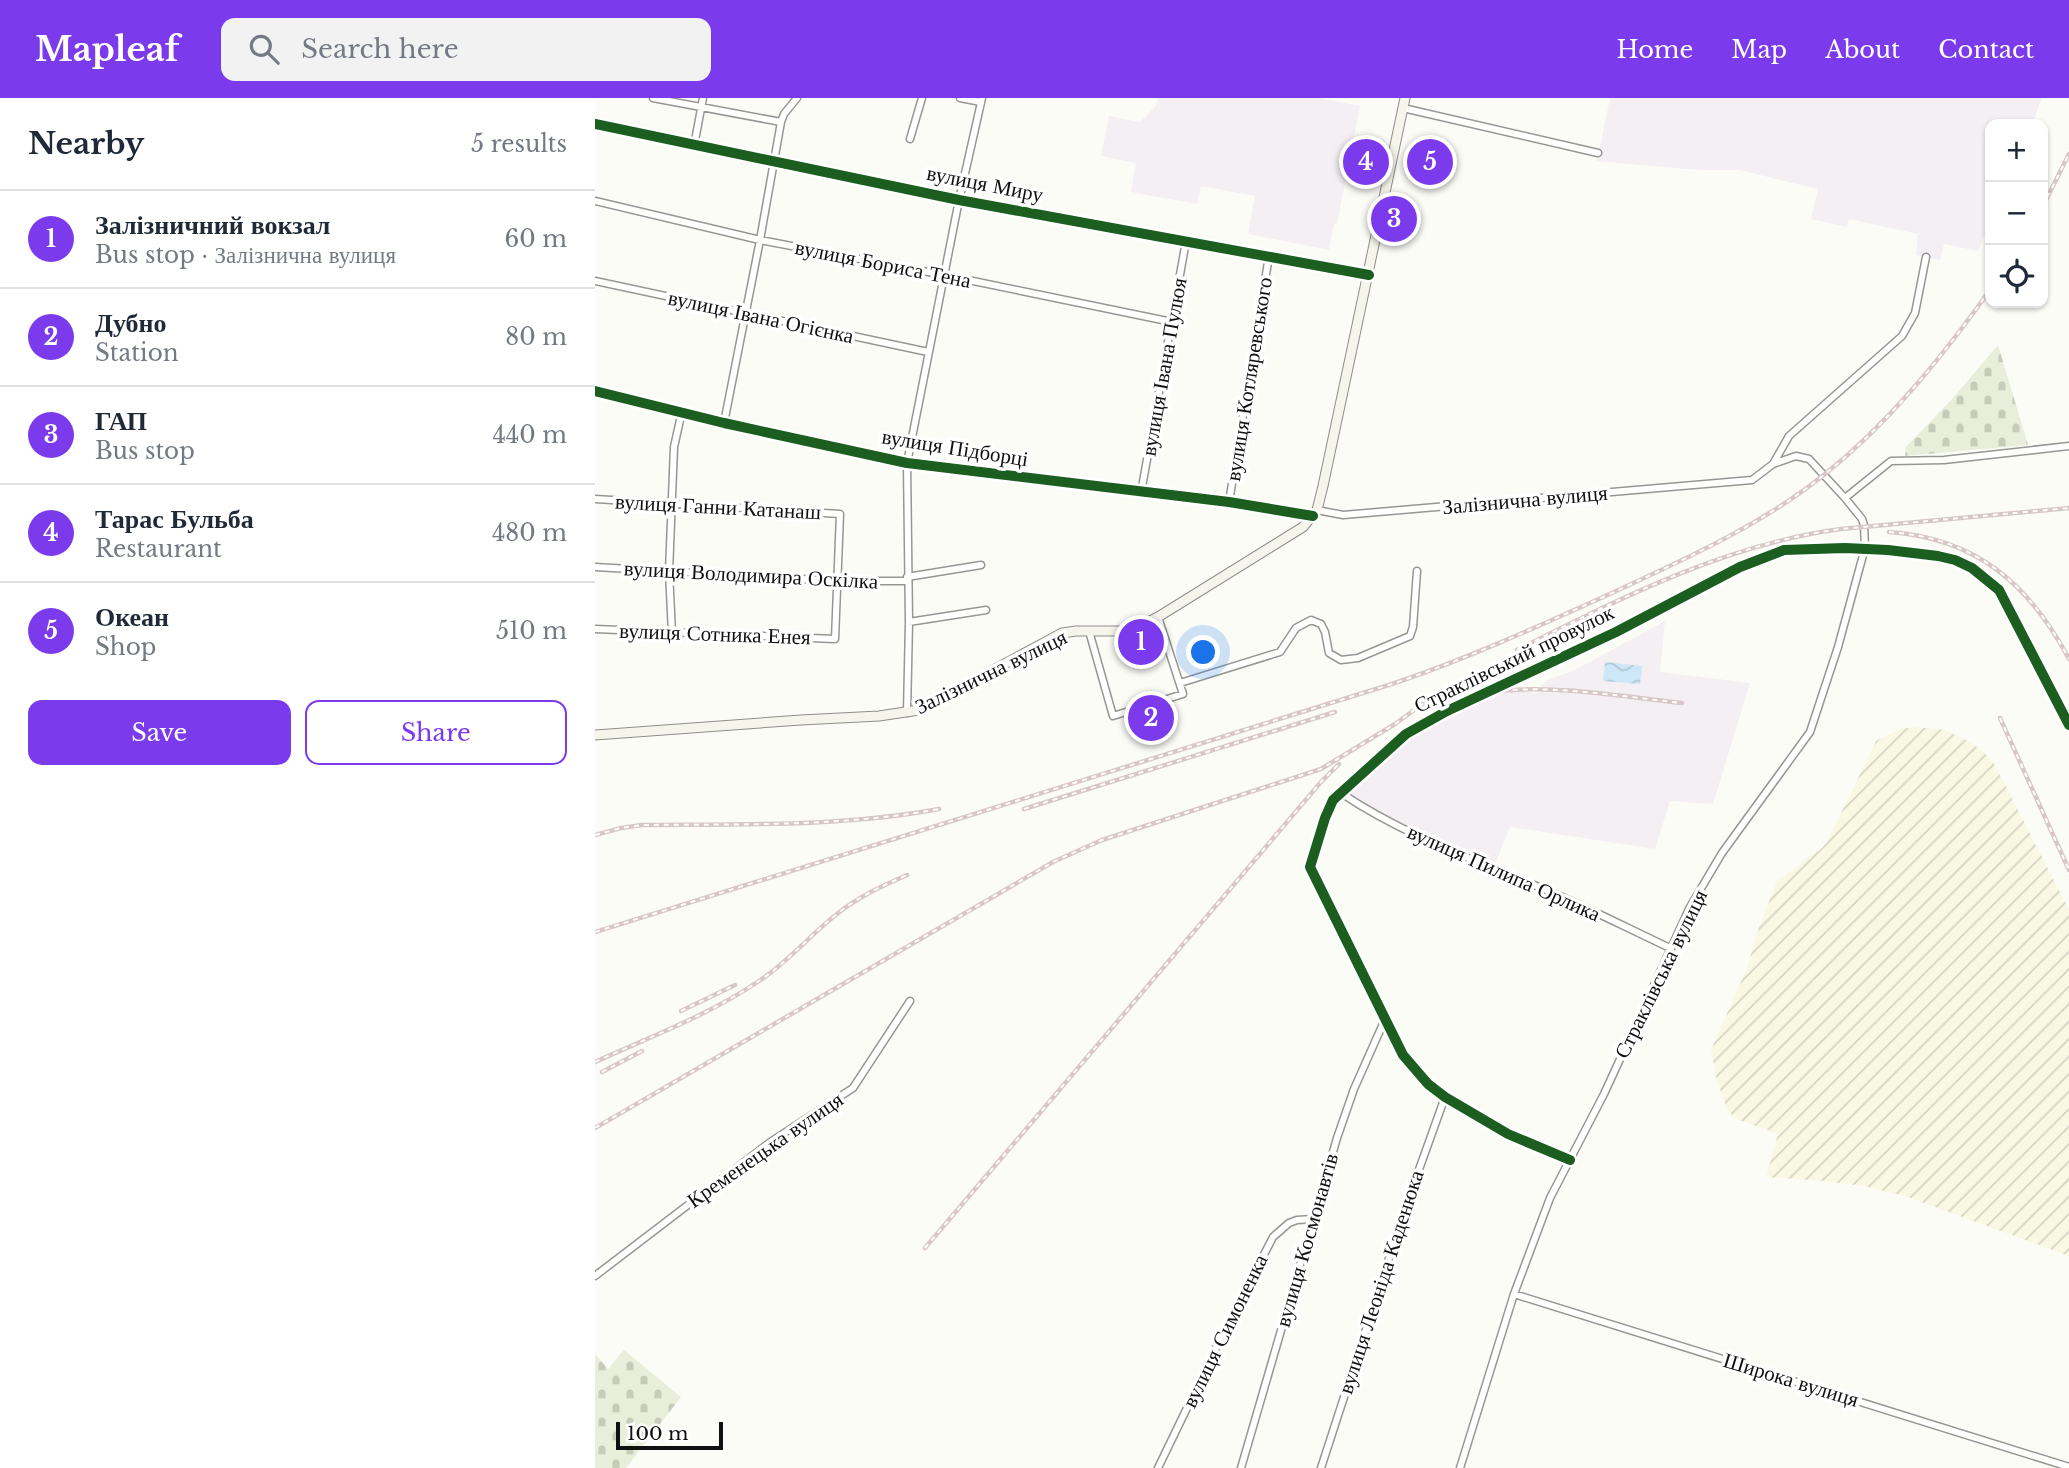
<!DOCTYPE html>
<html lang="en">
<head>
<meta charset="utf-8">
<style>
	:root { --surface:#fff; --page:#f2f2f3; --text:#1f2937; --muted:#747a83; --line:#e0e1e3; --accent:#7c3aed }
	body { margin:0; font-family:"Libre Baskerville",serif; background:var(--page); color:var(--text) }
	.controls { position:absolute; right:21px; top:21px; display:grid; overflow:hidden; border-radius:14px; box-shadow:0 2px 5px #0004 }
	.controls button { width:63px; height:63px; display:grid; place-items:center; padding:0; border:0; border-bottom:2px solid var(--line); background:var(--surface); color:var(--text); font:35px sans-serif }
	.scale { position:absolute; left:21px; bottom:18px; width:107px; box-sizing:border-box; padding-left:7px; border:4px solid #101010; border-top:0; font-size:19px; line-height:24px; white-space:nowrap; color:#101010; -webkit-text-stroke:5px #fff; paint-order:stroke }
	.you { position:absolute; left:609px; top:555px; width:24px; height:24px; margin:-18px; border:5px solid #fff; border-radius:50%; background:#1a73e8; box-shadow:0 0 0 10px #1a73e833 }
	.badge { display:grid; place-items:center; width:46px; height:46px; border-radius:50%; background:var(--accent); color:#fff; font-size:23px; font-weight:700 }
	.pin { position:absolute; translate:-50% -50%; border:4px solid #fff; box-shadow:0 2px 7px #0006 }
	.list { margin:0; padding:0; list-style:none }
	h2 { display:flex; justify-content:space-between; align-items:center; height:91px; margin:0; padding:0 28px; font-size:30px }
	h2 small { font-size:23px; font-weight:400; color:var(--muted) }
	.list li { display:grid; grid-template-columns:46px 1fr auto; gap:21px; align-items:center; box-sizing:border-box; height:98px; padding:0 28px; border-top:2px solid var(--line) }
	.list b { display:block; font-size:26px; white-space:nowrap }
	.list p { margin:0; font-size:23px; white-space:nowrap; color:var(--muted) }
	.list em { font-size:23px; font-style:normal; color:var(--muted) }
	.actions { display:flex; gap:14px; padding:21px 28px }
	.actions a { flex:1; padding:16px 0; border:2px solid var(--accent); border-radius:14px; text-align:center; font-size:24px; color:var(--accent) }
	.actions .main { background:var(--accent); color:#fff }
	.icon { flex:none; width:38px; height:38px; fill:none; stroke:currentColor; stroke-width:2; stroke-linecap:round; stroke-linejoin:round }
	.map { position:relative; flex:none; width:1474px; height:1370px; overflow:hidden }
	header { display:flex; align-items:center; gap:42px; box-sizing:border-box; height:98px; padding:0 35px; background:var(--accent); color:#fff }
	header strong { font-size:33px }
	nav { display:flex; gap:38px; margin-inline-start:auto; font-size:24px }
	.search { width:490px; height:63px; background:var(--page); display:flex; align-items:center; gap:18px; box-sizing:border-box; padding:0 24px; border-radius:14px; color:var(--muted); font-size:26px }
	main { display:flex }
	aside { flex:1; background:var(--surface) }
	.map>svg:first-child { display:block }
</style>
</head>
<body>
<header>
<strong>Mapleaf</strong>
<div class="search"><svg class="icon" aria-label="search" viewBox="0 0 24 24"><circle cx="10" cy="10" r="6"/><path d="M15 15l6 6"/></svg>Search here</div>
<nav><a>Home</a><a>Map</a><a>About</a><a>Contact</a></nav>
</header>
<main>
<aside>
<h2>Nearby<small>5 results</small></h2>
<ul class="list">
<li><span class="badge">1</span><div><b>Залізничний вокзал</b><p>Bus stop · Залізнична вулиця</p></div><em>60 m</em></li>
<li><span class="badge">2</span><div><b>Дубно</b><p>Station</p></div><em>80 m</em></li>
<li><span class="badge">3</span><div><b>ГАП</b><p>Bus stop</p></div><em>440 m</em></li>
<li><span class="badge">4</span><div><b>Тарас Бульба</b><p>Restaurant</p></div><em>480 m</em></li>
<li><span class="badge">5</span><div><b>Океан</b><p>Shop</p></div><em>510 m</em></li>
</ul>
<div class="actions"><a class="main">Save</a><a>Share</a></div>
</aside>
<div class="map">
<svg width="1474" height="1370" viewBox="0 0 1474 1370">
	<defs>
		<pattern id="farmland-furrows" width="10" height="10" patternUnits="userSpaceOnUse" patternTransform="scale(1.75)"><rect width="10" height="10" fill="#f9f8e3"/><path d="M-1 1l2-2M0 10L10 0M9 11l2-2" fill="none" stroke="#d4d4c2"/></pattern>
		<pattern id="cemetery-stones" width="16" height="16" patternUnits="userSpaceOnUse" patternTransform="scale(1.75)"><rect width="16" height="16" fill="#e8eeda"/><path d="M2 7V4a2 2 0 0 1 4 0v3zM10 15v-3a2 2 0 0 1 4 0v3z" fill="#c6cbba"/></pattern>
		<pattern id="water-waves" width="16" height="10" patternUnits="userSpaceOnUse" patternTransform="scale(1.75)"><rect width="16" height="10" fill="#cce8f8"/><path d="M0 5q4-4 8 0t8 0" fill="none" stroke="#aec6d4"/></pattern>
	</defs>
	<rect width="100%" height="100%" fill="#fcfcf7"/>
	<path fill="#f4eff3" d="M 563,0 L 725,0 L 765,8 L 742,126 L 739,126 L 734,152 L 653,136 L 660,98 L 606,88 L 602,106 L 536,94 L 541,65 L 506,58 L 514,18 L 545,24 L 561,8 Z
		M 1015,0 L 1447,0 L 1437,26 L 1395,26 L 1395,124 L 1383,153 L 1349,146 L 1345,162 L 1321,157 L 1323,136 L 1254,121 L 1252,129 L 1216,121 L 1223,91 L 1144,72 L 1103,72 L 1002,63 Z
		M 1070,523 L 1065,574 L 1155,585 L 1118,706 L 1075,703 L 1060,751 L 915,729 L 898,771 L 860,756 L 746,695 L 811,636 L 899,591 L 944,595 L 944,591 L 952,582 L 980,572 Z"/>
	<path fill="url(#farmland-furrows)" d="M 1321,629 L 1350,632 L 1373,643 L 1388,653 L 1400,667 L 1474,812 L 1474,1158 L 1313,1099 L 1269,1088 L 1228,1083 L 1171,1079 L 1183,1036 L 1141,1021 L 1133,1013 L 1122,983 L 1116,952 L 1152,870 L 1164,829 L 1182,783 L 1227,750 L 1233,742 L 1281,643 L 1305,631 Z"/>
	<path fill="url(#cemetery-stones)" d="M 1403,247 L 1433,347 L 1310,358 L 1311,349 L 1358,300 Z
		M 29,1252 L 86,1299 L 31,1370 L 0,1370 L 0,1256 L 13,1271 Z"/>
	<path fill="url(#water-waves)" d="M 1010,564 L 1047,568 L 1045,586 L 1008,583 Z"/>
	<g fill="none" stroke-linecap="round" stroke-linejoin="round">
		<g stroke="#969694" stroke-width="9">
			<path id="minor" d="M 58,0 L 186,24
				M 365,0 L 386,4
				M 808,10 L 1003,55
				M 0,26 L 364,102 L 774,177
				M 315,41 L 327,0
				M 99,48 L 108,0
				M 0,103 L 165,142 L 349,177 L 577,224
				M 0,183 L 333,254
				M 0,293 L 129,325 L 312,365 L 634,404 L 718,418
				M 129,325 L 165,142 L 186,24 L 189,16 L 202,0
				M 546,395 L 591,143
				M 1250,400 L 1296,363 L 1349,362 L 1474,348
				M 0,401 L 245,416 L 240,541 L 0,531
				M 634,404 L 674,158
				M 722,412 L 748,417 L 1157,382 L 1178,366 L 1194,338 L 1307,238 L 1320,215 L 1331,159
				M 0,469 L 242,483 L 312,483
				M 312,479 L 386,467
				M 314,524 L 391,512
				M 494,533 L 518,618 L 588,596 L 563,519
				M 77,535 L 74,474 L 79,349 L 87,313
				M 585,585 L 685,554 L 701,530 L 716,522 L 726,526 L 730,534 L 734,555 L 746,562 L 763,560 L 815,538 L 818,529 L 822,473
				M 312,615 L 314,524 L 312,365 L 364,102 L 387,0
				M 746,695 C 804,734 869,758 934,785 C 982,804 1028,828 1075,850
				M 975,1062 L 913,1036 L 850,999 L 833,986 L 808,957 L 715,769 L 730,720 L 738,702 L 811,636 L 852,613 L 1021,534 L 1145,469 L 1189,452 L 1250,450 L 1293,452 L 1343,458 L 1360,462 L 1377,470 L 1404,492 L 1474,627
				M 0,1178 L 174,1045 L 258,990 L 315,903
				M 919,1196 L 1474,1369
				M 563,1370 L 621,1250 L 678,1139 L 694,1125 L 702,1122 L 718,1121
				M 646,1370 L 742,1040 L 759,991 L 791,919
				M 726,1370 L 812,1105 L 850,999
				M 865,1370 L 919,1196 L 955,1100 L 1009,996 L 1095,809 L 1127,755 L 1215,634 L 1243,549 L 1270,450 L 1269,427 L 1267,421 L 1250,400 L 1214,361 L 1201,358 L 1178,366"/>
		</g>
		<g stroke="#8d8d8b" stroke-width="11">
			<path id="secondary" d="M 0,637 L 206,622 L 284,618 L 324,612 L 467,535 L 481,533 L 527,533 L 543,529 L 563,519 L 708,429 L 722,412 L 728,388 L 810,0"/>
		</g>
		<use href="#minor" stroke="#fffffe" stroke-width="6"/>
		<use href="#secondary" stroke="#f6f5eb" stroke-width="9"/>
		<g stroke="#d9c6c6" stroke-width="4.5">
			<path id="rail" d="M 1448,108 L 1474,56
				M 1294,434 C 1381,440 1434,486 1474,561
				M 922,552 C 1024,501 1131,446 1246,431 L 1474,410
				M 830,610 C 913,577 1002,596 1087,605
				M 1405,620 L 1474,772
				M 429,711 L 740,614
				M 0,737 L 26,730 L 47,727 C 146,726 246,729 344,711
				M 0,834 L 797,586 C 874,560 944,528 1017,495 C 1090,461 1167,427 1230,376 C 1294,325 1347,259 1395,192
				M 86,913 L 140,887
				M 0,964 C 55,939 114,917 164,883 C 193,864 215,837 242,816 C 263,799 287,788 312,777
				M 7,974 L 47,953
				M 0,1030 L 458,764 L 507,742 L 726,671 L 800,626 L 840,597
				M 330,1150 L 726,684 L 744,666"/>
		</g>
		<use href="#rail" stroke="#fff" stroke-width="2" stroke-dasharray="5" stroke-linecap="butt"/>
		<g stroke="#fff" stroke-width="15">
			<path id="cycleway" d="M 0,26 L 364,102 L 774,177
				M 0,293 L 129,325 L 312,365 L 634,404 L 718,418
				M 975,1062 L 913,1036 L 850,999 L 833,986 L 808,957 L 715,769 L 730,720 L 738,702 L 811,636 L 852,613 L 1021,534 L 1145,469 L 1189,452 L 1250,450 L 1293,452 L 1343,458 L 1360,462 L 1377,470 L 1404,492 L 1474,627"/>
		</g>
		<use href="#cycleway" stroke="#1b5e20" stroke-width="10"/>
	</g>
	<g text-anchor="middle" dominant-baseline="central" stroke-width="7" stroke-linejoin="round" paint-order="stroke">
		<g font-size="21" fill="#101010" stroke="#fff">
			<text transform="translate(390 86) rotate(11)">вулиця Миру</text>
			<text transform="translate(288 166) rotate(11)">вулиця Бориса Тена</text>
			<text transform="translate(166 219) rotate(12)">вулиця Івана Огієнка</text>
			<text transform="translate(569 269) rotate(-80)">вулиця Івана Пулюя</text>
			<text transform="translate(654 281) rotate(-81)">вулиця Котляревського</text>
			<text transform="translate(360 350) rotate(9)">вулиця Підборці</text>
			<text transform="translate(930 402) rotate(-5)">Залізнична вулиця</text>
			<text transform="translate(123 409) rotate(3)">вулиця Ганни Катанаш</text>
			<text transform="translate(156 477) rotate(3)">вулиця Володимира Оскілка</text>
			<text transform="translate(120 536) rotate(2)">вулиця Сотника Енея</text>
			<text transform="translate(919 561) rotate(-26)">Страклівський провулок</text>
			<text transform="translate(396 574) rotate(-26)">Залізнична вулиця</text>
			<text transform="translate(909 775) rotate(24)">вулиця Пилипа Орлика</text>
			<text transform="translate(1066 876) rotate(-64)">Страклівська вулиця</text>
			<text transform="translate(170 1052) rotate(-35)">Кременецька вулиця</text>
			<text transform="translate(712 1142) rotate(-74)">вулиця Космонавтів</text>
			<text transform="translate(786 1184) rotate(-72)">вулиця Леоніда Каденюка</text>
			<text transform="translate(630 1233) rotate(-64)">вулиця Симоненка</text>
			<text transform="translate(1196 1282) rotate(17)">Широка вулиця</text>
		</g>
	</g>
</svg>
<div class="controls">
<button>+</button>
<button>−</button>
<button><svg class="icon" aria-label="locate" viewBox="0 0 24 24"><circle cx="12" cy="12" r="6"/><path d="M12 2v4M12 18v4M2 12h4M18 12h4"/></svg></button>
</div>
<div class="scale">100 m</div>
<div class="you"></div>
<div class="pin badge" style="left:546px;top:544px">1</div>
<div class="pin badge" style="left:556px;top:620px">2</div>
<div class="pin badge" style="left:799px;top:121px">3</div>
<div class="pin badge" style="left:771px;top:64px">4</div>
<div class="pin badge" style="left:835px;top:64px">5</div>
</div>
</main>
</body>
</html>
